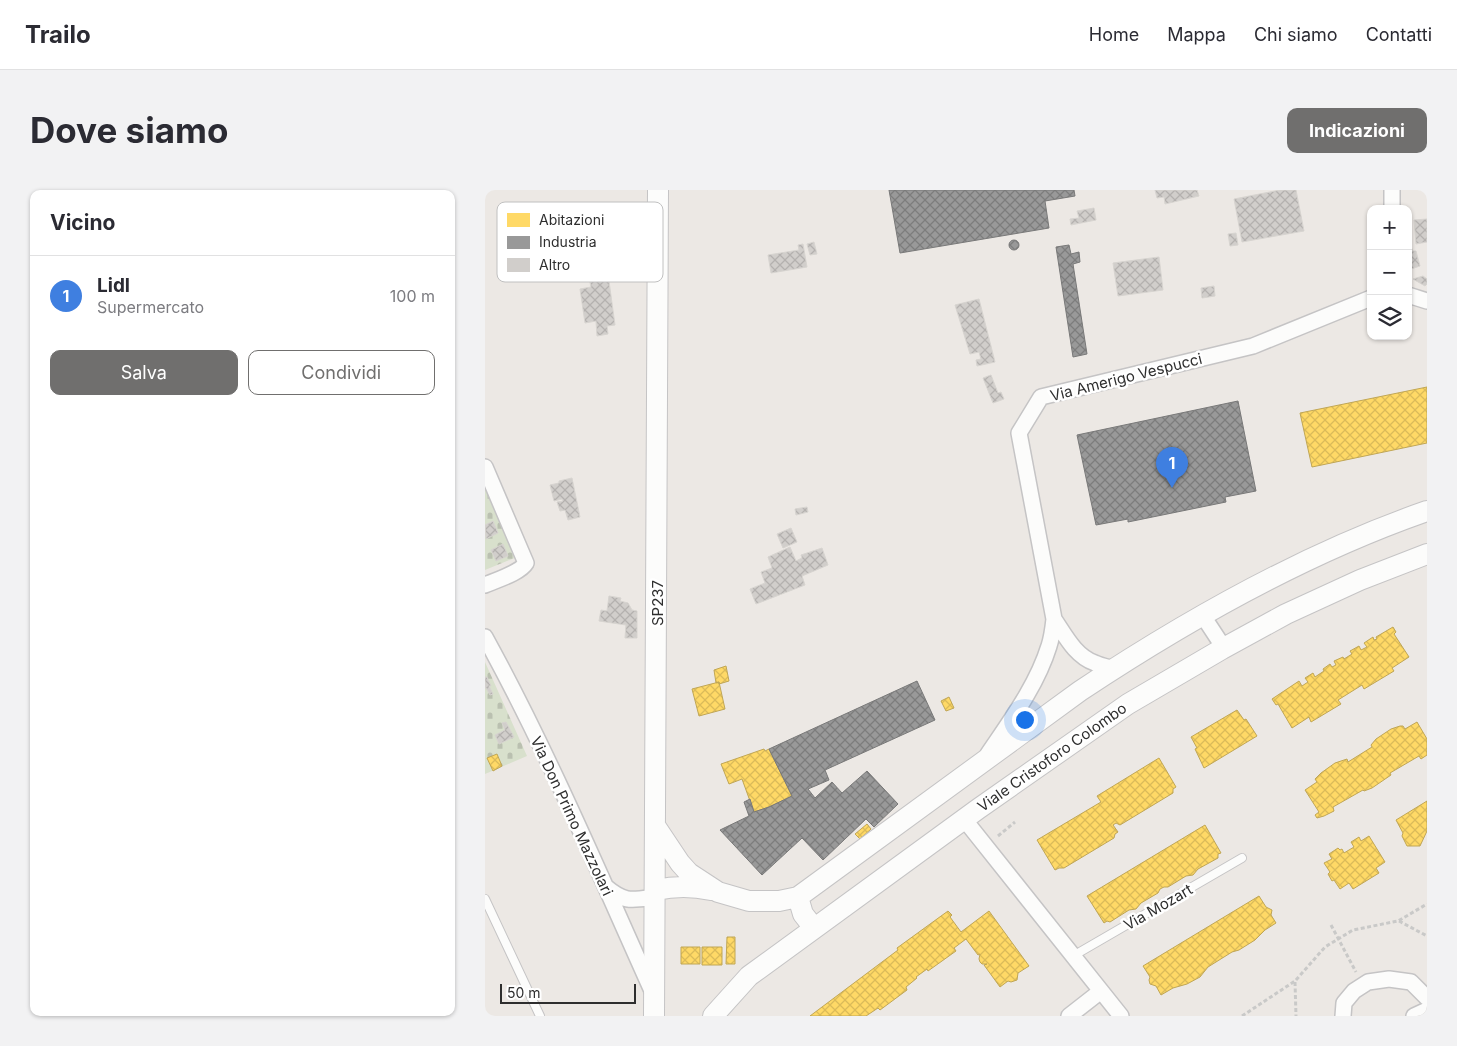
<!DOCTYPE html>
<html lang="it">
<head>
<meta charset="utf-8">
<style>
	:root { --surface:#fff; --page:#f2f2f3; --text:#2b2b33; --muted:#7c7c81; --line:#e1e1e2; --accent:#706f6e }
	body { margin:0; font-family:Inter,sans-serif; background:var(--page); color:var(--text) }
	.controls { position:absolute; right:15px; top:15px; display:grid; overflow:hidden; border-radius:10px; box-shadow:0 1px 4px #0004 }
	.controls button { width:45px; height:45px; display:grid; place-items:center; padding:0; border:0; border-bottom:1px solid var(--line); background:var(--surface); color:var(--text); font:25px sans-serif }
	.scale { position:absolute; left:15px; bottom:12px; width:136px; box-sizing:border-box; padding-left:5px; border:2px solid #2e2e2e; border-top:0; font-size:14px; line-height:18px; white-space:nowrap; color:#2e2e2e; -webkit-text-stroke:4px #fff; paint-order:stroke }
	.you { position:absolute; left:539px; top:529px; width:18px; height:18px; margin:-12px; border:4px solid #fff; border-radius:50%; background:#1a73e8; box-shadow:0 0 0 8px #1a73e833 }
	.badge { display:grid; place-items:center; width:32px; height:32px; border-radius:50%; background:var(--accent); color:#fff; font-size:16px; font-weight:700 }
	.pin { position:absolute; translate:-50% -41px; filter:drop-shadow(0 1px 2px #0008) }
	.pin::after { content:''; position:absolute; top:26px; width:18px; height:15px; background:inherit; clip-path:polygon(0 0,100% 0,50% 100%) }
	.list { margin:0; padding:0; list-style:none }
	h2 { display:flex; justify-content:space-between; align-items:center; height:65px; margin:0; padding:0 20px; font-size:21px }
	h2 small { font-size:16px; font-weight:400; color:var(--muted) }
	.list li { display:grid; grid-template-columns:32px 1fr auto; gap:15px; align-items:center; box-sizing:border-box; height:80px; padding:0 20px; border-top:1px solid var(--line) }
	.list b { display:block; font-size:19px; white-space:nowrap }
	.list p { margin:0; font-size:16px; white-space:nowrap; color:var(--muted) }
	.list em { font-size:16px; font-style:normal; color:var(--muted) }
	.actions { display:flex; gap:10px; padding:15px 20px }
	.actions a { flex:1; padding:11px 0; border:1px solid var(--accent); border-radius:10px; text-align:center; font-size:18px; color:var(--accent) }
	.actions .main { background:var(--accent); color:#fff }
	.icon { flex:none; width:28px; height:28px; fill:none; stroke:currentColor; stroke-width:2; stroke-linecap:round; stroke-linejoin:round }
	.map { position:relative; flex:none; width:942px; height:826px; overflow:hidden; border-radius:10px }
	header { display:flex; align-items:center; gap:30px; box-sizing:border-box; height:70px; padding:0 25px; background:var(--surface); border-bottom:1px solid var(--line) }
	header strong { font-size:24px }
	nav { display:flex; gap:28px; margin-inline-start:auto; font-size:18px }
	.intro { display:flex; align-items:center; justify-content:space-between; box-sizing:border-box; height:120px; padding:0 30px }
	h1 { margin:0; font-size:35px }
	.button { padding:12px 22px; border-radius:10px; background:var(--accent); color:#fff; font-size:18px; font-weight:700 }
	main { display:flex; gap:30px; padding:0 30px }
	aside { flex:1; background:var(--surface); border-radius:10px; box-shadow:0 1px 4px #0004 }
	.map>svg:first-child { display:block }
</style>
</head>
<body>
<header>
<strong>Trailo</strong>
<nav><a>Home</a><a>Mappa</a><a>Chi siamo</a><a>Contatti</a></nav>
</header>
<div class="intro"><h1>Dove siamo</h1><a class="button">Indicazioni</a></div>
<main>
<aside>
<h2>Vicino<small></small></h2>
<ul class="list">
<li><span class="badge" style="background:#3f7fe0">1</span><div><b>Lidl</b><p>Supermercato</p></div><em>100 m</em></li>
</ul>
<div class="actions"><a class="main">Salva</a><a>Condividi</a></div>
</aside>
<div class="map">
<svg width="942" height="826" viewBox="0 0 942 826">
	<defs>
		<pattern id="cemetery-stones" width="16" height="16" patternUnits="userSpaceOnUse" patternTransform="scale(1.25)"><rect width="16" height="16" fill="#d8e0cc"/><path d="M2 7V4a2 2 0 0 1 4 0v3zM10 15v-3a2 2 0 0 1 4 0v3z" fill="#bac0b0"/></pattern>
		<pattern id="homes-cross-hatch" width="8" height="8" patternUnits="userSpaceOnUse" patternTransform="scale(1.25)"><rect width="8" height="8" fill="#ffd966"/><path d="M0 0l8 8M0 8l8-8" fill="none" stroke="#dbbb59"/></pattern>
		<pattern id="industry-cross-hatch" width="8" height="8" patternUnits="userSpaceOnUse" patternTransform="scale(1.25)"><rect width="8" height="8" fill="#999"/><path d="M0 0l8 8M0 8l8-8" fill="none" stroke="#7d7d7d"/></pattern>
		<pattern id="building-cross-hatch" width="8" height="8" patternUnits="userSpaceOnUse" patternTransform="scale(1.25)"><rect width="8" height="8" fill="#d1cecb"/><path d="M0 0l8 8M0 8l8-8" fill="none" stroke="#b4b1af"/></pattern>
	</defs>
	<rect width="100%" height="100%" fill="#ece8e4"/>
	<path fill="url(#cemetery-stones)" d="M 0,295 L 32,367 L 0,380 Z
		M 0,472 L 42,566 L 0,584 Z"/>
	<path fill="url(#homes-cross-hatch)" stroke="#c0a655" d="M 942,197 L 942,253 L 827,277 L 815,223 Z
		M 908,437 L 911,442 L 909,444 L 924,467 L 907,478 L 909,481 L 879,499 L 877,495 L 853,510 L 856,514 L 826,532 L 824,527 L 807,538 L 793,514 L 791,515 L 787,509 L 814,491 L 817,496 L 823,492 L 820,488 L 828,483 L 830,487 L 839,481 L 838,479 L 845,474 L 847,477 L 851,475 L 849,471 L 858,467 L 859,469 L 867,464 L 865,461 L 874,456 L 876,460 L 882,457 L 879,453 L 888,447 L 889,450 L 892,449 L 891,447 Z
		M 241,476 L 244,491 L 234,494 L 234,492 L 231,493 L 229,480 Z
		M 234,492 L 240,519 L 214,526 L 207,499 Z
		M 464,507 L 469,518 L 461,521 L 456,511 Z
		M 752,520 L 759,530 L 761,529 L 772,546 L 719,578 L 710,559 L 712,558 L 706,547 Z
		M 932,532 L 942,549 L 942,565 L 936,569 L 934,566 L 905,583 L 906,585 L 887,598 L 879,601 L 878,600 L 848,617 L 849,621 L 839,626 L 832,628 L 830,625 L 834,622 L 820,600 L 832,592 L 830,589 L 836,583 L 850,573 L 862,569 L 863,572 L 887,557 L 886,555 L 891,549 L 906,539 L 915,536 L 918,536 L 920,539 Z
		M 279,559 L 280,561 L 284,559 L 307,606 L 284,617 L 269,622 L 257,589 L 244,594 L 236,574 Z
		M 12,564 L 17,576 L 8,581 L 2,568 Z
		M 674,568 L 691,597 L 688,599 L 688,603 L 635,635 L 631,633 L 628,635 L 633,642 L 630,644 L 629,648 L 579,678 L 574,678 L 570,680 L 552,650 L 616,612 L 612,606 Z
		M 942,611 L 942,641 L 935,656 L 922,656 L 917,646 L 918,643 L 911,630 Z
		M 382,634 L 386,639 L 375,649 L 370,644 Z
		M 720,635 L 736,663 L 733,664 L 733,668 L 713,679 L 708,685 L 701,686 L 683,697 L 679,697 L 675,699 L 673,703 L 656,713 L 651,719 L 644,720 L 625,732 L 622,731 L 619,733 L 602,706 Z
		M 884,646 L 900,672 L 891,678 L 894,683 L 868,699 L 864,693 L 855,699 L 849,690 L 847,691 L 843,684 L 845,682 L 839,673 L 847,669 L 844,664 L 853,658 L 855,660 L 857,659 L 859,663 L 869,657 L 866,652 L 874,647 L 876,651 Z
		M 774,706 L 781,717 L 787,720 L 786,725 L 791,733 L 780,740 L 770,750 L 754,760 L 747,762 L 723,777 L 715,787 L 702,794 L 688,798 L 676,805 L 671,796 L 665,794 L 664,790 L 665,787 L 658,776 Z
		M 463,721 L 467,725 L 465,727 L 476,742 L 504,721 L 544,776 L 533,783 L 532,790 L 526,792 L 523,791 L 515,797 L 499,775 L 502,774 L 497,774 L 495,772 L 494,769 L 495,764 L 493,765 L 481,749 L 469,758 L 471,761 L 443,781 L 442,779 L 431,787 L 432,788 L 421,797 L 422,800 L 395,820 L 393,818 L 381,826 L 325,826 L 413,760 L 412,758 Z
		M 242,747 L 250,747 L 250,774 L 241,774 Z
		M 196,757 L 215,757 L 215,774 L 196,774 Z
		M 217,757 L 237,757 L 237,775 L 217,775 Z"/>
	<path fill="url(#industry-cross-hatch)" stroke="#797979" d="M 404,0 L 589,0 L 590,6 L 560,11 L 564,38 L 415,63 Z
		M524 55a5 5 0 1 1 10 0a5 5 0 1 1-10 0Z
		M 584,55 L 586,64 L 594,62 L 595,72 L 588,74 L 602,164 L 588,167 L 571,57 Z
		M 753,211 L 771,301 L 740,307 L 741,312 L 643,332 L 643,329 L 611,335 L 592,245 Z
		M 432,491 L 450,530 L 340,580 L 344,590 L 323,599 L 330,608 L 347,592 L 357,603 L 382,581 L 413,614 L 389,637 L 381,629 L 338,670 L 317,648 L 277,685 L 235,640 L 264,626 L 259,612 L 265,609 L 269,622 L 284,617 L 307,606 L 284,559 Z"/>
	<path fill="url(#building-cross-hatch)" stroke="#d7d4d0" d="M 670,0 L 712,0 L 714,6 L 680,14 L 679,7 L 672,8 Z
		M 795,0 L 811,0 L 819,41 L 757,52 L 749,9 Z
		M 609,18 L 611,30 L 586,35 L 585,29 L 594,28 L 592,21 Z
		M 942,29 L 942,52 L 931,54 L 929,30 Z
		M 751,43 L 753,55 L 745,56 L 743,44 Z
		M 329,52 L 332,64 L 325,65 L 322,54 Z
		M 318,54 L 322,77 L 286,83 L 283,65 L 314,60 L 313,55 Z
		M 925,55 L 928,61 L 931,61 L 935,76 L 923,80 L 923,56 Z
		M 674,67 L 678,100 L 633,106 L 628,73 Z
		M 123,84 L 130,135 L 122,136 L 123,144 L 112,146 L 111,131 L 100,133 L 95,99 L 106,97 L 104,88 Z
		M 938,86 L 942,89 L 942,94 L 940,96 L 928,89 Z
		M 729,96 L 730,106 L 717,108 L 716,98 Z
		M 494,109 L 510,172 L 492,176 L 491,170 L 496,169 L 494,162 L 485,164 L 470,115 Z
		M 506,185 L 513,203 L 516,202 L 519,209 L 508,213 L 498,188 Z
		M 87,288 L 95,327 L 83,330 L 80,320 L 75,321 L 72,312 L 78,311 L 77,309 L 69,311 L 65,295 L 74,293 L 74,291 Z
		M 322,317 L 323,322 L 311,325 L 310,319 Z
		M 8,331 L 13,343 L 1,349 L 0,335 Z
		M 306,338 L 312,352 L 298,358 L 292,344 Z
		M 18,354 L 23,366 L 11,371 L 6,360 Z
		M 305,357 L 311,371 L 317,368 L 316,365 L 337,358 L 343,375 L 317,386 L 320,395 L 271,414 L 265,399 L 280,393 L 276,382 L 287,378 L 283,367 Z
		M 124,406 L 136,408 L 135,411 L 143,413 L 147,420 L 152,421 L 152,448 L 140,448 L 141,435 L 114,431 L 116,420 L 122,421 Z
		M 0,487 L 2,487 L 6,496 L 4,496 L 8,504 L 5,505 L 1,498 L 0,498 Z
		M 21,532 L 29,547 L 14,554 L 10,545 L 20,540 L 17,533 Z"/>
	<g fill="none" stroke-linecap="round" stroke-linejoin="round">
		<g stroke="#c5c4c5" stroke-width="10">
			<path id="lane" d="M 0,709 L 55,826
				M 588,766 L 757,668"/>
		</g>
		<g stroke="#c5c4c5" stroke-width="18">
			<path id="street" d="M 907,0 L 907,19
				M 923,105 L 942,111
				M 0,277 L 41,373 C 35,383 11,390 0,395
				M 718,426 L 739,458
				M 569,429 C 580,445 590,466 610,473 C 616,476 623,477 629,479
				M 0,447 C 63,562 114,683 168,803
				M 503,564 C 526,530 552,495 564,456 C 567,447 568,438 569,429 L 534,243 L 556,207 L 768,156 L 886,108
				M 479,629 L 636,826
				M 121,697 C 140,713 147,710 170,707
				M 584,826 L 616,801
				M 858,826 L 859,813 L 869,801 L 883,792 L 904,789 L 926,792 L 942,808
				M 929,826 L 942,820"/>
		</g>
		<g stroke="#c5c4c5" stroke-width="22">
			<path id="secondary" d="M 171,637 L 195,673 L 204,683 L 233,702 L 264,711 L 294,711 L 313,707 L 595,501 C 702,430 821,363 942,321
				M 171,700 C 190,696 207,696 226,700
				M 313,707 L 318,724 L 329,738
				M 169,826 L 173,0
				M 228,826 L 264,786 L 493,619 L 643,514 L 737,459 L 801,424 L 875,390 L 942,364"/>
		</g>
		<path stroke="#c9c9c8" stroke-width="3" stroke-dasharray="4 2.5" stroke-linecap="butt" d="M 513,646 L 530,632
			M 914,731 L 942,746
			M 846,735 L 871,782
			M 810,792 L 811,826
			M 757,826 L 810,791 L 840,757 L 868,740 L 913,731 L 942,714"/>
		<use href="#lane" stroke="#fcfcfb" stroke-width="8"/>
		<use href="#street" stroke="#fcfcfb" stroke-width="15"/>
		<use href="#secondary" stroke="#fcfcfb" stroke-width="20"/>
	</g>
	<g text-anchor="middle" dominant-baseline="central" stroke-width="5" stroke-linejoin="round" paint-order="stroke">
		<g font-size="15" fill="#2e2e2e" stroke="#fff">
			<text transform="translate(641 187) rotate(-14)">Via Amerigo Vespucci</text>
			<text transform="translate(172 413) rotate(-90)">SP237</text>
			<text transform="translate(567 567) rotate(-35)">Viale Cristoforo Colombo</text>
			<text transform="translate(87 626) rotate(65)">Via Don Primo Mazzolari</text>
			<text transform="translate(673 717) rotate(-30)">Via Mozart</text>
		</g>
	</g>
	<rect x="12" y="12" width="166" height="80" rx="8" fill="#fff" stroke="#c0c0c0" stroke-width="1"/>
	<rect x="22" y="23" width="23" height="14" fill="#ffd966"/>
	<rect x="22" y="46" width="23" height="13" fill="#999"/>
	<rect x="22" y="68" width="23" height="14" fill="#d1cecb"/>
	<g font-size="14" fill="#2e2e2e">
		<text x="54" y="35">Abitazioni</text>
		<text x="54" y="57">Industria</text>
		<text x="54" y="80">Altro</text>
	</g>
</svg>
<div class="controls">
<button>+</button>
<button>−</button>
<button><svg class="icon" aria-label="layers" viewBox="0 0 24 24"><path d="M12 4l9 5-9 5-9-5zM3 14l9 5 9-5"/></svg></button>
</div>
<div class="scale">50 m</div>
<div class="you"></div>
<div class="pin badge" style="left:687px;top:298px;background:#3f7fe0">1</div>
</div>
</main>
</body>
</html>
